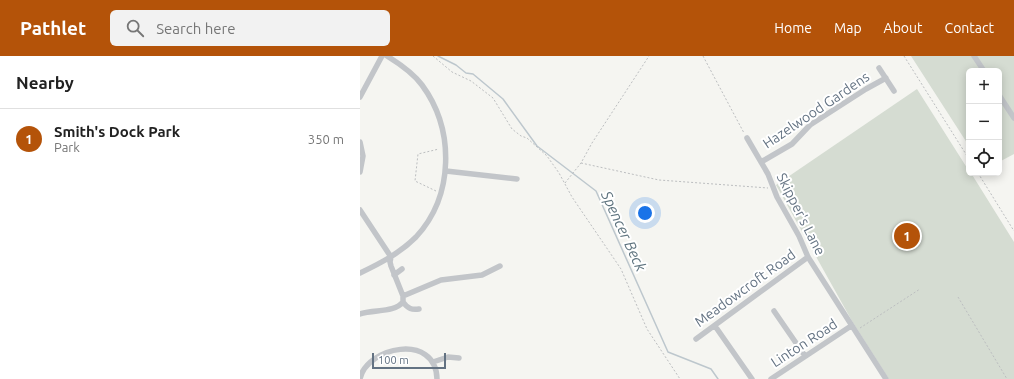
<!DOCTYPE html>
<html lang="en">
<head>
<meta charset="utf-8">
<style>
	:root { --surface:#fff; --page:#f2f2f2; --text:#222; --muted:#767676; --line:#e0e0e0; --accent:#b45309 }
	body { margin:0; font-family:Ubuntu,sans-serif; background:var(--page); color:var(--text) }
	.controls { position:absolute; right:12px; top:12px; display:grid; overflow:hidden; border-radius:6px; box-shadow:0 2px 10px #0003 }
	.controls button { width:36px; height:36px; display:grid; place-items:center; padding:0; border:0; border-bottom:1px solid var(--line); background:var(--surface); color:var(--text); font:20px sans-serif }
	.scale { position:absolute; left:12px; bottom:10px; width:74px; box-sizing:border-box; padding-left:4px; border:2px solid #637282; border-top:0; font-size:11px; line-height:14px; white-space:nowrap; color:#637282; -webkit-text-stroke:3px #fff; paint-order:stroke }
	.you { position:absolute; left:285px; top:157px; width:14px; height:14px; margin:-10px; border:3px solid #fff; border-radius:50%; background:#1a73e8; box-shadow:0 0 0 6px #1a73e833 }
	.badge { display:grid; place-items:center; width:26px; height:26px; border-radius:50%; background:var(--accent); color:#fff; font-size:13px; font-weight:700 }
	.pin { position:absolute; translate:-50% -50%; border:2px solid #fff; box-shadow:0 1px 4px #0006 }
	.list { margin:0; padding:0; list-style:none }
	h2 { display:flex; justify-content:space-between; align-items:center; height:52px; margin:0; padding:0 16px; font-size:17px }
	h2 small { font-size:13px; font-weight:400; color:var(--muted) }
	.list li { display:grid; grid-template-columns:26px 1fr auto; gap:12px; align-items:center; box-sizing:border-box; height:60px; padding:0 16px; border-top:1px solid var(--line) }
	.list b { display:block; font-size:15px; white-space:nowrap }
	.list p { margin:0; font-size:13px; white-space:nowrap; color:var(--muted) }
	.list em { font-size:13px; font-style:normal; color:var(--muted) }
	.icon { flex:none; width:22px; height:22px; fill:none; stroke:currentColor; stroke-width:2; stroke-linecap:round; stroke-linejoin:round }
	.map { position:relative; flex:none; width:654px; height:323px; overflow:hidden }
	header { display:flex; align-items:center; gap:24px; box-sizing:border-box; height:56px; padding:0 20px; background:var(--accent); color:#fff }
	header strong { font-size:19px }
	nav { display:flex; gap:22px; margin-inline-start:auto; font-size:14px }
	.search { width:280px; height:36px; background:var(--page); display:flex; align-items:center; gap:10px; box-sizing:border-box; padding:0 14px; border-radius:6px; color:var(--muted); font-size:15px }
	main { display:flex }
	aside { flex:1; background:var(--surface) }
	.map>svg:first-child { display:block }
</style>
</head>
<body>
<header>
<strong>Pathlet</strong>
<div class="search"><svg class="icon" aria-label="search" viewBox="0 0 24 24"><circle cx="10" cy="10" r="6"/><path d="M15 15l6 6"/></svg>Search here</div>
<nav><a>Home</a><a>Map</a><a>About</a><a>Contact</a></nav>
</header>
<main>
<aside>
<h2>Nearby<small></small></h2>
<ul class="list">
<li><span class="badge">1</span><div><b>Smith's Dock Park</b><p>Park</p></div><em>350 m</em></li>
</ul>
</aside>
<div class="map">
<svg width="654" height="323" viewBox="0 0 654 323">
	<rect width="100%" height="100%" fill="#f5f5f1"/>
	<path fill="#d5dcd2" d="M 551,0 L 654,0 L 654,98 L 639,106 L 639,15 L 609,15 L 609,90 Z
		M 557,33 L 609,115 L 609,117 L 611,117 L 654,186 L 654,323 L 529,323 L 492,265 L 416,129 Z"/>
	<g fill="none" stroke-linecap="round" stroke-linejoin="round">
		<path stroke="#bdc7cd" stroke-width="1.5" d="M 78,0 L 96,9 L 106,17 L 113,18 L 143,43 L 177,90 L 236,135 L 308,296 L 351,313 L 358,323"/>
		<path stroke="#bcbec0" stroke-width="1" stroke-dasharray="2 2" stroke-linecap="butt" d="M 73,0 L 92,16 L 111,25 L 133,42 L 152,73 L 161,80 L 167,82 L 187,100 L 199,117 L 212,141 L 261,213 L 287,273 L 320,323
			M 343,0 L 384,77
			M 544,0 L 609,103
			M 221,107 L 299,124 L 408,132
			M 618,117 L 654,175
			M 205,127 L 221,107 L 232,87 L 289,0
			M 76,135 L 55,125 L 58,98 L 79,93
			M 598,241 L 647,323
			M 500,272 L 560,233"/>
		<path stroke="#c2c5c9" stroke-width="5.5" d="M 614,0 L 624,15
			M 519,12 L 534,35
			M 639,39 L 654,62
			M 0,41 L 22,0
			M 387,82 L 408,118 L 417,141 L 439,180 L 448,201 L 526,323
			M 0,86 L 3,100 L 0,116
			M 401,106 L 432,88 L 450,69 L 506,33 L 526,22
			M 86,115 L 157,123
			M 0,154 L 31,201 L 30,206 L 31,210 L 43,240 L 43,246 C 34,257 14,253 0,258
			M 0,217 C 21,207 40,197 56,181 C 94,140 95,74 62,29 C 53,17 40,8 27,0
			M 34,219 L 42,213
			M 43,240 L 81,224 L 122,219 L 140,210
			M 43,246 C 48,253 52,254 59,253
			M 414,255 L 445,300
			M 355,270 L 392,323
			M 336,283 L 448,201
			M 73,306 L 88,301 L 99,302
			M 0,323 C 6,291 76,276 77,323
			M 411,323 L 491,270"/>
	</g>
	<g text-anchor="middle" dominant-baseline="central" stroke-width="4" stroke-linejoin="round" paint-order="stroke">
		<g font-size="14" fill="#637282" stroke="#fff">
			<text transform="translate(456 54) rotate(-34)">Hazelwood Gardens</text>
			<text transform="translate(441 158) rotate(63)">Skipper's Lane</text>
			<text transform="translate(385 232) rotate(-36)">Meadowcroft Road</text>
			<text transform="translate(444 287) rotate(-33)">Linton Road</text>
		</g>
		<g font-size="15" font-style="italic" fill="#5f747f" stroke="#fff">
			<text transform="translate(264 175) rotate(65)">Spencer Beck</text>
		</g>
	</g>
</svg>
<div class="controls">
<button>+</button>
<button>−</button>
<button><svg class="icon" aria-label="locate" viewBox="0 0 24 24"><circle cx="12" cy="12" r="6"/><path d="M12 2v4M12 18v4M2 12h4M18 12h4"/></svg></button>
</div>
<div class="scale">100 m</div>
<div class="you"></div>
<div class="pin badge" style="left:547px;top:180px">1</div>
</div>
</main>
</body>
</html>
